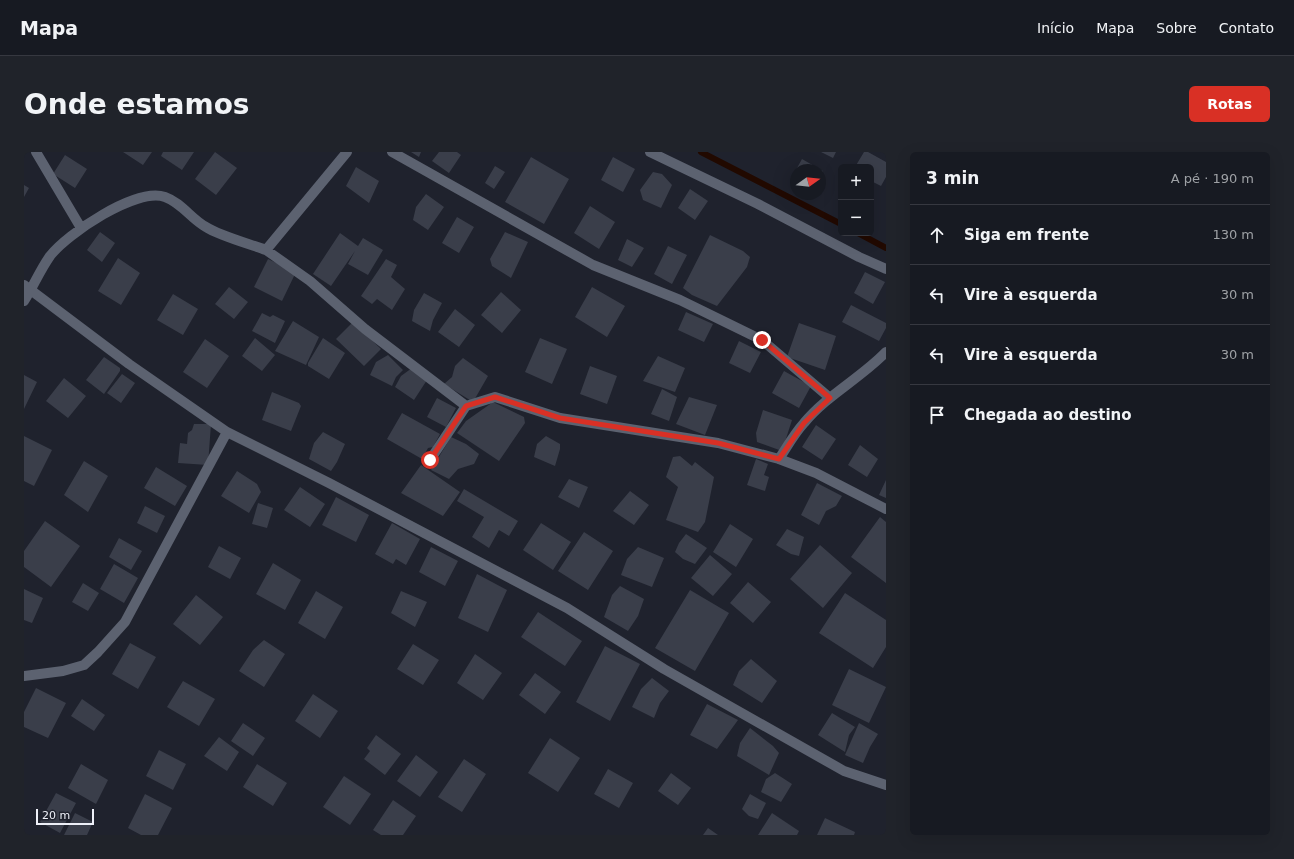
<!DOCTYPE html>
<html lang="pt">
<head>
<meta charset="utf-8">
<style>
	:root { --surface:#171a22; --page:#20232a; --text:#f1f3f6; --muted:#9ea1a5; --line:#363840; --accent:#d93025 }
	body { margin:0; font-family:"DejaVu Sans",sans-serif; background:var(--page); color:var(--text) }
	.controls { position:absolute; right:12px; top:12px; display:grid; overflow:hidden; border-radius:6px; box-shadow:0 4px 16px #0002 }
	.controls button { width:36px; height:36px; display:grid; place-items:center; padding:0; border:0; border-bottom:1px solid var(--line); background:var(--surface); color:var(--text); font:20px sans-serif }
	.compass { position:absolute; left:766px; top:12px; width:36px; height:36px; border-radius:50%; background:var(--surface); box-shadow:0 4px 16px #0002; rotate:75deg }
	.scale { position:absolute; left:12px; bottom:10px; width:58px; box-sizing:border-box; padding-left:4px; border:2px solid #eef0f8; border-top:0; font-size:11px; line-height:14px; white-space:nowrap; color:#eef0f8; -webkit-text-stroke:3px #1f222d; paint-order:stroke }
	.stop { position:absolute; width:12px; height:12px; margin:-9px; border:3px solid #d93025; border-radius:50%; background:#fff }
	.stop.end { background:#d93025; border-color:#fff; box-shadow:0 1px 4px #0008 }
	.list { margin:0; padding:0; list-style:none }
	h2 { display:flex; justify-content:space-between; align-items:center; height:52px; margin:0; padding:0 16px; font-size:17px }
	h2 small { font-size:13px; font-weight:400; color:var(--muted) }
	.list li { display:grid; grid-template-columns:26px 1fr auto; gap:12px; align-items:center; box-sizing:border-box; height:60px; padding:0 16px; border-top:1px solid var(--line) }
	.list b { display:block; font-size:15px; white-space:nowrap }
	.list em { font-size:13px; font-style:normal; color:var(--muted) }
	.icon { flex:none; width:22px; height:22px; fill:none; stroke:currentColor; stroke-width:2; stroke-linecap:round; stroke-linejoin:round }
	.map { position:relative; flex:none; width:862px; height:683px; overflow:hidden; border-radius:6px }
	header { display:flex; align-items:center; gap:24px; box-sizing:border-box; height:56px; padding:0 20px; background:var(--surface); border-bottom:1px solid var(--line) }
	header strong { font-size:19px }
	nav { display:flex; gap:22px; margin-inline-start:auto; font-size:14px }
	.intro { display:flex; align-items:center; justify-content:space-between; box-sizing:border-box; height:96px; padding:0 24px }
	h1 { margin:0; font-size:28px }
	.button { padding:10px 18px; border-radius:6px; background:var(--accent); color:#fff; font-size:14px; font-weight:700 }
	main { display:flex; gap:24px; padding:0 24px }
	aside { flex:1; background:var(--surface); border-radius:6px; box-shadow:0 4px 16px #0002 }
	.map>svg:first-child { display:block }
</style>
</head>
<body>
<header>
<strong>Mapa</strong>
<nav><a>Início</a><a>Mapa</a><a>Sobre</a><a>Contato</a></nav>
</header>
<div class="intro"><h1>Onde estamos</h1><a class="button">Rotas</a></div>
<main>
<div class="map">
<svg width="862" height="683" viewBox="0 0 862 683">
	<rect width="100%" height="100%" fill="#1f222d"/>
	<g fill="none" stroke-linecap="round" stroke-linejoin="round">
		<path stroke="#210900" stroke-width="6" d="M 677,0 L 817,72
			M 834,81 L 862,96"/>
	</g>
	<path fill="#3a3e4a" d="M 99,0 L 128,0 L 119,13 Z
		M 139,0 L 170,0 L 158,18 L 137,4 Z
		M 191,0 L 213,16 L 192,43 L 171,27 Z
		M 387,0 L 397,0 L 395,5 Z
		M 415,0 L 433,0 L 437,3 L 425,21 L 408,9 Z
		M 797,0 L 812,0 L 809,6 Z
		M 840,0 L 844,0 L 862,10 L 862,25 L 857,34 L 847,29 L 847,15 L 831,15 Z
		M 41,3 L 63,17 L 51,36 L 29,22 Z
		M 507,5 L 545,27 L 520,72 L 481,50 Z
		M 589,5 L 611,17 L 599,40 L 577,28 Z
		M 778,7 L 799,19 L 796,24 L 796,18 L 772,18 L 772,27 L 768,25 Z
		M 471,14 L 481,20 L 470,37 L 461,31 Z
		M 332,15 L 355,29 L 345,51 L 322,34 Z
		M 629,20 L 638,22 L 648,33 L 637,56 L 619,48 L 616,38 Z
		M 0,33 L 5,36 L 0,45 Z
		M 666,37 L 684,49 L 671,68 L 654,56 Z
		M 402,42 L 420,55 L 404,78 L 389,68 L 392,55 Z
		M 566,54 L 591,70 L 575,97 L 550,81 Z
		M 433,65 L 450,75 L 435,101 L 418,91 Z
		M 76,80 L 91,91 L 78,110 L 63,98 Z
		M 481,80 L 504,90 L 487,126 L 468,114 L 466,107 Z
		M 316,81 L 334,94 L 339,86 L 359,98 L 344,123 L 324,112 L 331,99 L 307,134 L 289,122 Z
		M 686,83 L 719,99 L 726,105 L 723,115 L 693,154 L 668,143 L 659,136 Z
		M 603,87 L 620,96 L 608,115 L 594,108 Z
		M 644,94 L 663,103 L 648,132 L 630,122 Z
		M 94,106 L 116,121 L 97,153 L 74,139 Z
		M 244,107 L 272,120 L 258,149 L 230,135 Z
		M 362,107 L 373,113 L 367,125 L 381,137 L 368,158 L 353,147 L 348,152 L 337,144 Z
		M 841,120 L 861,130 L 849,152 L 830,141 Z
		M 205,135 L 224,150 L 210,167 L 191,152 Z
		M 568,135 L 601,154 L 583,185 L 551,165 Z
		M 477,140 L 497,158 L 478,181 L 457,163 Z
		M 400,141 L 418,151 L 409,168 L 406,179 L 388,169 L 390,158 Z
		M 149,142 L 174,157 L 159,183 L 133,168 Z
		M 827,153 L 862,171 L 862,176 L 855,189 L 818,170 Z
		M 431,157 L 451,173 L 435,195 L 414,180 Z
		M 662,160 L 689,172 L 680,190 L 654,178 Z
		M 238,161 L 246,165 L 249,163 L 261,169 L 251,191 L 228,179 Z
		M 269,169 L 295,185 L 282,213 L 251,199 Z
		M 329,170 L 357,197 L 340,214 L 312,187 Z
		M 775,171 L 812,184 L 801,218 L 763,205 Z
		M 231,186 L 251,203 L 238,219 L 218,204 Z
		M 299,186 L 321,201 L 305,227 L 284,214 L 284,211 Z
		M 516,186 L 543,197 L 528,232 L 501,220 Z
		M 181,187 L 205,204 L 183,236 L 159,220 Z
		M 715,189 L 737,200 L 726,221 L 705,211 Z
		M 364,203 L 379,218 L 372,225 L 368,234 L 346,223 L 352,210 Z
		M 634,204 L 661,216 L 651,240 L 619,229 Z
		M 80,205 L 96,216 L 96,219 L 80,242 L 62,228 Z
		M 439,206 L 464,224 L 449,250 L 420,232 L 428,225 L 431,214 Z
		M 566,214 L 593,224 L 583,252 L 556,242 Z
		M 388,216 L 403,228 L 390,248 L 371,235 L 377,224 Z
		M 760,219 L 787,234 L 775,256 L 748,241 Z
		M 98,222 L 111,231 L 97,251 L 83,241 Z
		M 0,223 L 13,230 L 0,257 Z
		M 40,226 L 62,244 L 44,266 L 22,249 Z
		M 638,237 L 653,245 L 645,269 L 627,262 Z
		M 248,240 L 275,251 L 277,254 L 267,279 L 238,268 Z
		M 665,245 L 693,253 L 681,283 L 652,272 Z
		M 413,246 L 432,256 L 422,275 L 403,265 Z
		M 469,250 L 500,265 L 501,271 L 475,309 L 433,281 L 442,269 Z
		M 739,258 L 768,268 L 758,299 L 733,290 L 732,281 Z
		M 378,261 L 416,282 L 409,295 L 404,296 L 398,307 L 363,287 Z
		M 170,272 L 187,272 L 184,313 L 154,311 L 156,291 L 163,292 L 164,281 L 168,278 Z
		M 792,273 L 812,287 L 798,308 L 778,295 Z
		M 299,280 L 321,292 L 313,310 L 307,319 L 285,307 L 290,291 Z
		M 0,284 L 28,298 L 10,334 L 0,329 Z
		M 522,284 L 536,292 L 536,297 L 531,314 L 510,305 L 513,292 Z
		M 427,285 L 442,292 L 455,302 L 450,312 L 434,317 L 425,327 L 407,318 Z
		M 836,293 L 854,307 L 843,325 L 824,313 Z
		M 656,304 L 668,314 L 671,310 L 690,325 L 681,370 L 674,380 L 642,368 L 654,335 L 642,325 L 649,305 Z
		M 732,307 L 744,312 L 740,323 L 745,325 L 741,339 L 723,333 Z
		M 60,309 L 84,324 L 64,360 L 40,343 Z
		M 397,313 L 436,340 L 419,364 L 377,341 Z
		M 132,315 L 163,334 L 151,354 L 120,336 Z
		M 213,319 L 233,332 L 237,340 L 225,361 L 197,344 Z
		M 545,327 L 564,335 L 555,356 L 534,345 Z
		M 862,328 L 862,346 L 855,343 Z
		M 793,331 L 818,344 L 812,354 L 802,359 L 795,373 L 777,363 Z
		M 276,335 L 301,352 L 286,375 L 260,358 Z
		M 440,337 L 494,369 L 485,384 L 475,378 L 465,396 L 448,385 L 460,365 L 433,349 Z
		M 606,339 L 625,353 L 610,373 L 589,359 Z
		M 312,345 L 345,363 L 332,390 L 298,373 Z
		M 234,351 L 249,356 L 243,376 L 228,372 Z
		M 121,354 L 141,364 L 133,381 L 113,371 Z
		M 856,365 L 862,370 L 862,431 L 827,405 Z
		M 21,369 L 56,394 L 27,435 L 0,415 L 0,399 Z
		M 368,371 L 396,387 L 382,413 L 372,407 L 369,412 L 351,402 Z
		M 517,371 L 547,390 L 529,418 L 499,398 Z
		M 706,372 L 729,387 L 712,415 L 689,400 Z
		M 763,377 L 780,385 L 775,404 L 767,402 L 752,393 Z
		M 560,380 L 589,399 L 564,438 L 534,419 Z
		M 662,382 L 683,396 L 671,412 L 659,407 L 651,400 L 655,391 Z
		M 95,386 L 118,399 L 107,418 L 85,405 Z
		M 796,393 L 828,421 L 799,456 L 766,427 Z
		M 195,394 L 217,406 L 206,427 L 184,415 Z
		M 407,395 L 434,409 L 421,434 L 395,420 Z
		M 614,395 L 640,406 L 628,435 L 597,423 L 603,407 Z
		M 686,403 L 708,422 L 689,444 L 667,426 Z
		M 249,411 L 277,428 L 261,458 L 232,442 Z
		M 90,412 L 114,426 L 100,451 L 76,437 Z
		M 453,422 L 483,438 L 464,480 L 434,466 Z
		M 724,430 L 747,450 L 729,471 L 706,451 Z
		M 59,431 L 75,441 L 64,459 L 48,450 Z
		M 596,434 L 620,447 L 614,464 L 604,479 L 580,465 L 588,443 Z
		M 0,437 L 19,446 L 8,471 L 0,468 Z
		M 666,438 L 705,461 L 671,519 L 631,496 Z
		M 292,439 L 319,455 L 301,487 L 274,471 Z
		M 377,439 L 403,450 L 391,475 L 367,461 Z
		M 821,441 L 862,468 L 862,495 L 849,516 L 795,481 Z
		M 172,443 L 199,465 L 176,493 L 149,472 Z
		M 514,460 L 558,489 L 541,514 L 497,485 Z
		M 240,488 L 261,502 L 240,535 L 215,519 L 229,498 Z
		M 106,491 L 132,505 L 114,537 L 88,522 Z
		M 389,492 L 415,508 L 399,533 L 373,517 Z
		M 581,494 L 616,512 L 586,569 L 552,550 Z
		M 451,502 L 478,521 L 459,548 L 433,531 Z
		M 727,507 L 753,529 L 738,551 L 709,533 L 715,519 Z
		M 825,517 L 862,535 L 845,571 L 808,553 Z
		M 511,521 L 537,540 L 521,562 L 495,543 Z
		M 628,526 L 645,539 L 636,551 L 630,566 L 608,555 L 617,537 Z
		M 159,529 L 191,547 L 175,574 L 143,555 Z
		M 12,536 L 42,551 L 24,586 L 0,575 L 0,560 Z
		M 289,542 L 314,559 L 296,586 L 271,569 Z
		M 58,547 L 81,563 L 70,579 L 47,564 Z
		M 683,552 L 714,568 L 693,597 L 666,583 Z
		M 808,561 L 831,575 L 825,583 L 821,600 L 794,583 Z
		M 219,571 L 241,586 L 229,604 L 207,589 Z
		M 835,571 L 854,582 L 846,595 L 839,611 L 821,603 Z
		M 726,576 L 749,594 L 755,601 L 745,623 L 713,604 L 716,591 Z
		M 352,583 L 377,602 L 361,623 L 340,607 L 346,599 L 343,596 Z
		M 195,585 L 215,600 L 203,619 L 180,604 Z
		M 526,586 L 556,606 L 534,640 L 504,621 Z
		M 135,598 L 162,612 L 149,638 L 122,624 Z
		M 392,603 L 414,620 L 396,645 L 373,629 Z
		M 440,607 L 462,622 L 438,660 L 414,645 Z
		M 57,612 L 84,628 L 72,652 L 44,636 Z
		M 233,612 L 263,631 L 249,654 L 219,635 Z
		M 584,617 L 609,631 L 595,656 L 570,642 Z
		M 647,621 L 667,636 L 654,653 L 634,639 Z
		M 751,621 L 768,632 L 757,650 L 737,640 L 742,627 Z
		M 320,624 L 347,642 L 326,673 L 299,655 Z
		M 32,641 L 52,651 L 36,681 L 16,670 Z
		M 121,642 L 148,656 L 134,683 L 117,683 L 104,676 Z
		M 726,642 L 742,651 L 734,667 L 725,664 L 718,657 Z
		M 369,648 L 392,664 L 379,683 L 357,683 L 349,678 Z
		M 51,661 L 69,670 L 63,683 L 40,683 Z
		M 748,661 L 775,679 L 773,683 L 734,683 Z
		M 801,666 L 831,680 L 830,683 L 793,683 Z
		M 684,676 L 694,683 L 679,683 Z"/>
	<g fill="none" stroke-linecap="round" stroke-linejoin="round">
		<path stroke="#5c6270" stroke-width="10" d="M 12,0 L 57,76
			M 368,0 L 569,113 L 656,148 L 738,188 L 806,246
			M 626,0 L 734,52 L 835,105 L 862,117
			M 242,98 L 286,129 L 341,177 L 442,254 L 471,245 L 536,266 L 694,291 L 755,307 L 792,321 L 862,357
			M 0,133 L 105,212 L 203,280 L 305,331 L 543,456 L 640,517 L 820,619 L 862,633
			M 0,149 C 9,135 16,118 26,104 C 43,82 112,35 141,45 C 158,51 167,67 182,75 C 196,84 226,92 242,98 L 323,0
			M 755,307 C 763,295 770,282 780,271 C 803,243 837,226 862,200
			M 406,308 L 442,254
			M 0,524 L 39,519 L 60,513 L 74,500 L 101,470 L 203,280"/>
	</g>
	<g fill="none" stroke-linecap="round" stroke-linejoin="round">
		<path stroke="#d93025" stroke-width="5" d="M 406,308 L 442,254 L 471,245 L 536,266 L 694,291 L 755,307 L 780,271 L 806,246 L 738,188"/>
	</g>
</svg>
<div class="controls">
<button>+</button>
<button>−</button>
</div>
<svg class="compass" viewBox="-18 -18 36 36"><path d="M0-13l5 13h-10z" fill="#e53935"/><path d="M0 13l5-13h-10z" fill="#9ea1a5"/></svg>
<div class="scale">20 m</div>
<div class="stop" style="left:406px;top:308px"></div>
<div class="stop end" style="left:738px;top:188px"></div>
</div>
<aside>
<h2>3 min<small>A pé · 190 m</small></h2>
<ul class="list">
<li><svg class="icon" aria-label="ahead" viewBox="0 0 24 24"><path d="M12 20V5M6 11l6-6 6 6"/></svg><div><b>Siga em frente</b></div><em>130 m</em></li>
<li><svg class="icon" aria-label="left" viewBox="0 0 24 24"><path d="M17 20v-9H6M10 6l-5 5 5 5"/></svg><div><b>Vire à esquerda</b></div><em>30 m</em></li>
<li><svg class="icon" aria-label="left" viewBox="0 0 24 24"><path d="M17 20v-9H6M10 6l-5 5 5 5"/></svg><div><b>Vire à esquerda</b></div><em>30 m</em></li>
<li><svg class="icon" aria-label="arrive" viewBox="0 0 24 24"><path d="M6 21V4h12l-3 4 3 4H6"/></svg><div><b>Chegada ao destino</b></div></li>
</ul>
</aside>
</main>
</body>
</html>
